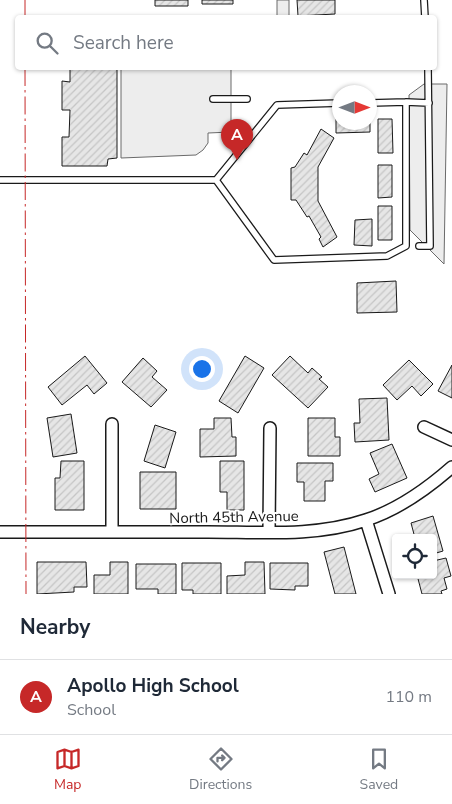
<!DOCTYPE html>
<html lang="en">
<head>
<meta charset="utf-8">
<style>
	:root { --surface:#fff; --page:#f6f6f7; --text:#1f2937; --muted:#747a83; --line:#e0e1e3; --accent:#c62828 }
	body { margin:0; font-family:"Nunito Sans",sans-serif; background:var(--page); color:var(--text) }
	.controls { position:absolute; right:15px; bottom:15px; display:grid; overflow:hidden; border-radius:5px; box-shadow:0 1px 4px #0004 }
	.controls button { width:45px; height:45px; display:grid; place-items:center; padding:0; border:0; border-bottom:1px solid var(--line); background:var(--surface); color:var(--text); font:25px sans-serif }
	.compass { position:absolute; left:332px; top:85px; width:45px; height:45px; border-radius:50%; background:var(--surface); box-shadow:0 1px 4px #0004; rotate:90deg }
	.you { position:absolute; left:201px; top:368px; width:18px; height:18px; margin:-12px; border:4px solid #fff; border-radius:50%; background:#1a73e8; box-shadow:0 0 0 8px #1a73e833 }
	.badge { display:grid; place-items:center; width:32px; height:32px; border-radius:50%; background:var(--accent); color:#fff; font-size:16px; font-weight:700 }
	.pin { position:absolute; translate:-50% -41px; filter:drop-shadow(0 1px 2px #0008) }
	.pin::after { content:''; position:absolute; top:26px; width:18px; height:15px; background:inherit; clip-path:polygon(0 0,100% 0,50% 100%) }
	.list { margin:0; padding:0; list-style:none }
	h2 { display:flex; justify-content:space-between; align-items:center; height:65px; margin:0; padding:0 20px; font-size:21px }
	h2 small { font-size:16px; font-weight:400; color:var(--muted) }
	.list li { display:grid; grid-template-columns:32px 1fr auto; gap:15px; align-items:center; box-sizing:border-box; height:75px; padding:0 20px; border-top:1px solid var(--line) }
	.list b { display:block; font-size:19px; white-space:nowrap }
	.list p { margin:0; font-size:16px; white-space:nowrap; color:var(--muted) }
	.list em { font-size:16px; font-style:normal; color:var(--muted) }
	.icon { flex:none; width:28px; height:28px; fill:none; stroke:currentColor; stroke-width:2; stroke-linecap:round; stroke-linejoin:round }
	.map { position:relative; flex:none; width:452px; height:594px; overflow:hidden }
	.search { position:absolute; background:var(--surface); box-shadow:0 1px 4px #0004; left:15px; right:15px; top:15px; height:55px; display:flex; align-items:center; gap:12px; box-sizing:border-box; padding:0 18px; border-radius:5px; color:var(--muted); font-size:19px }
	.sheet { height:140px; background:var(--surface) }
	nav { display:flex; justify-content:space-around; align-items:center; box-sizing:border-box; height:70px; border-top:1px solid var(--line); background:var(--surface); font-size:14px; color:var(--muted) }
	nav a { display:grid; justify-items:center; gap:2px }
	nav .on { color:var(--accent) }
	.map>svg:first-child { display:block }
</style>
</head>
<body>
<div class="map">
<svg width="452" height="594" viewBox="0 0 452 594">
	<defs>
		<pattern id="building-hatch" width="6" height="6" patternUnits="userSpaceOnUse" patternTransform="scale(1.25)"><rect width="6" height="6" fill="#e6e6e6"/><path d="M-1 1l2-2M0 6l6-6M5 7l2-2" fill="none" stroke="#c5c5c5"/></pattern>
	</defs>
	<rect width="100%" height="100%" fill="#fff"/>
	<path fill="#ededed" stroke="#6a6a6a" d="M 277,0 L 289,0 L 289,17 L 277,17 Z
		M 121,68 L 231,68 L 231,132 L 208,133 L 208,143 L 203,150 L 196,155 L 121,158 Z
		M 424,84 L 447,84 L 444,264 L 410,230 L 409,95 Z"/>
	<path fill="url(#building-hatch)" stroke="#1a1a1a" d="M 155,0 L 188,0 L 188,6 L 155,6 Z
		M 202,0 L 233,0 L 233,4 L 202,4 Z
		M 297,0 L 335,0 L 335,14 L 298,16 Z
		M 70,68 L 117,68 L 117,158 L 108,159 L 107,166 L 62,166 L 62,137 L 69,137 L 70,110 L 62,110 L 62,81 L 70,82 Z
		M 370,117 L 370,132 L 336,133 L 336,119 L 340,119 L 340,122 L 370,122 Z
		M 378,119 L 392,119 L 393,153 L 378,153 Z
		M 321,129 L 334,138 L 318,167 L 318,201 L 337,237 L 323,247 L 319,239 L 321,237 L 309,216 L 307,217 L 296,200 L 291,200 L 291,168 L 295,167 L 304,153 L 307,155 Z
		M 378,165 L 392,165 L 392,197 L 378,198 Z
		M 378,206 L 392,206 L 392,240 L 378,240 Z
		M 372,219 L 372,246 L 354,245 L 355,220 Z
		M 396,281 L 397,312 L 357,313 L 357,283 Z
		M 85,356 L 107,383 L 94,394 L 87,385 L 62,405 L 48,387 Z
		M 245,356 L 264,368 L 238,413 L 219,401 Z
		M 290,356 L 308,373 L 312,368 L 322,377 L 319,379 L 328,387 L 308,408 L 272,375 Z
		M 143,358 L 157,371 L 152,377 L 167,390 L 151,407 L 122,382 Z
		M 409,360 L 433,384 L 421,396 L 412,386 L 397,400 L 383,385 Z
		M 452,365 L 452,398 L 438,391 Z
		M 387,398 L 389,440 L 355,442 L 354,423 L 360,423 L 359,399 Z
		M 71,414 L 77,453 L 53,457 L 47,418 Z
		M 214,418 L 231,418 L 232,437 L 236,437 L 236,456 L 200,457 L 200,429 L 214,429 Z
		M 308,418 L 335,418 L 335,437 L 340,437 L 340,456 L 308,456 Z
		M 155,425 L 176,432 L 165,468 L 144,461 Z
		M 392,444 L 407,478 L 375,492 L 369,479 L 379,474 L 370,453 Z
		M 61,461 L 84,461 L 84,510 L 55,510 L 55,478 L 60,478 Z
		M 220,461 L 244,461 L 244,510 L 227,510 L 227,492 L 220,492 Z
		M 297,463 L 333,463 L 333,481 L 325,481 L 325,501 L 304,501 L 304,482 L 297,482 Z
		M 140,472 L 176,472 L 176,509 L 140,509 Z
		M 433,516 L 443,551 L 433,554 L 433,538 L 415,538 L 411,523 Z
		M 344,547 L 356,594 L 335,594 L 324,552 Z
		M 446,558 L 451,576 L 444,578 L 447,589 L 441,591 L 442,594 L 422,594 L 417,575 L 433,575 L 433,561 Z
		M 37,562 L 86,562 L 87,587 L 74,587 L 74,592 L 37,594 Z
		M 110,562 L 128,562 L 128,594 L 94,594 L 94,575 L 110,575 Z
		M 245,562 L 264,562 L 265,594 L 227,594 L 227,576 L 245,575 Z
		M 182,563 L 221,563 L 221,594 L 193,594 L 193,590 L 182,590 Z
		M 270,563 L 308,563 L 308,586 L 295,586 L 295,590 L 270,589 Z
		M 136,564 L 176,564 L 176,594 L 158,594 L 158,589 L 136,589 Z"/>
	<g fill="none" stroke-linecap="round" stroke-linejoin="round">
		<g stroke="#1a1a1a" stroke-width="8">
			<path id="lane" d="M 424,0 L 425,18
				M 213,99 L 247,99
				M 406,102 L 429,103
				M 0,180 L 216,180
				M 216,180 L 274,260 L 387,256 L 406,246 L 406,102 L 370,103
				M 216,180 L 277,105 L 340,103
				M 419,246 L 430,246 L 428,68"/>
		</g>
		<g stroke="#1a1a1a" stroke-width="14">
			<path id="street" d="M 112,424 L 112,532
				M 424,427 L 452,440
				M 366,520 L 389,594
				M 0,532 C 69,532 139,532 208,532 C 260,532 316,537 366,520 C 397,510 427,489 452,467
				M 269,532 L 270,428"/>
		</g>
		<use href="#lane" stroke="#fff" stroke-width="5.5"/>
		<use href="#street" stroke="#fff" stroke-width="11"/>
		<path stroke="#c62828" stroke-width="1" stroke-dasharray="18 4 2.5 4" stroke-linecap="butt" d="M 25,0 L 25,18
			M 25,68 L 26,594"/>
	</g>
	<g text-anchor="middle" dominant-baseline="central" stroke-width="4" stroke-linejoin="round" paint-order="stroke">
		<g font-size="15" fill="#1a1a1a" stroke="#fff">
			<text transform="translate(234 517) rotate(-1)">North 45th Avenue</text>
		</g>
	</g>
</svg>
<div class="controls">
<button><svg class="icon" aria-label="locate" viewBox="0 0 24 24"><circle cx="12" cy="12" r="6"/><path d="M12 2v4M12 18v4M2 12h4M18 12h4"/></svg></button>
</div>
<svg class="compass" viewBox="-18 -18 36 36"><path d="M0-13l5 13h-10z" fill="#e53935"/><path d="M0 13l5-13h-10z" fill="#747a83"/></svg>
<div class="you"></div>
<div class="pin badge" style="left:237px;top:160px">A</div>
<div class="search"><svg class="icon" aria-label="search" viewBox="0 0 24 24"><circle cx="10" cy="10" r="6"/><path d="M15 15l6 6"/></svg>Search here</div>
</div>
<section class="sheet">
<h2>Nearby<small></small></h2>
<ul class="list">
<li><span class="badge">A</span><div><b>Apollo High School</b><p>School</p></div><em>110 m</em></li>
</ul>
</section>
<nav>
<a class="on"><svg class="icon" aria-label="map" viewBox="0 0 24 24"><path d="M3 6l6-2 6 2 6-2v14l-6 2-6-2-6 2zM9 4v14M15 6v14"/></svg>Map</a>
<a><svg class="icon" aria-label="directions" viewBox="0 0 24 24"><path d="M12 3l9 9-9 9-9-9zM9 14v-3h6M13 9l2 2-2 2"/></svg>Directions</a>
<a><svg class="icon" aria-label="saved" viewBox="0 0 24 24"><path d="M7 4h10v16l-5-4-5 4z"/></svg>Saved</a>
</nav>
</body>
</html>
